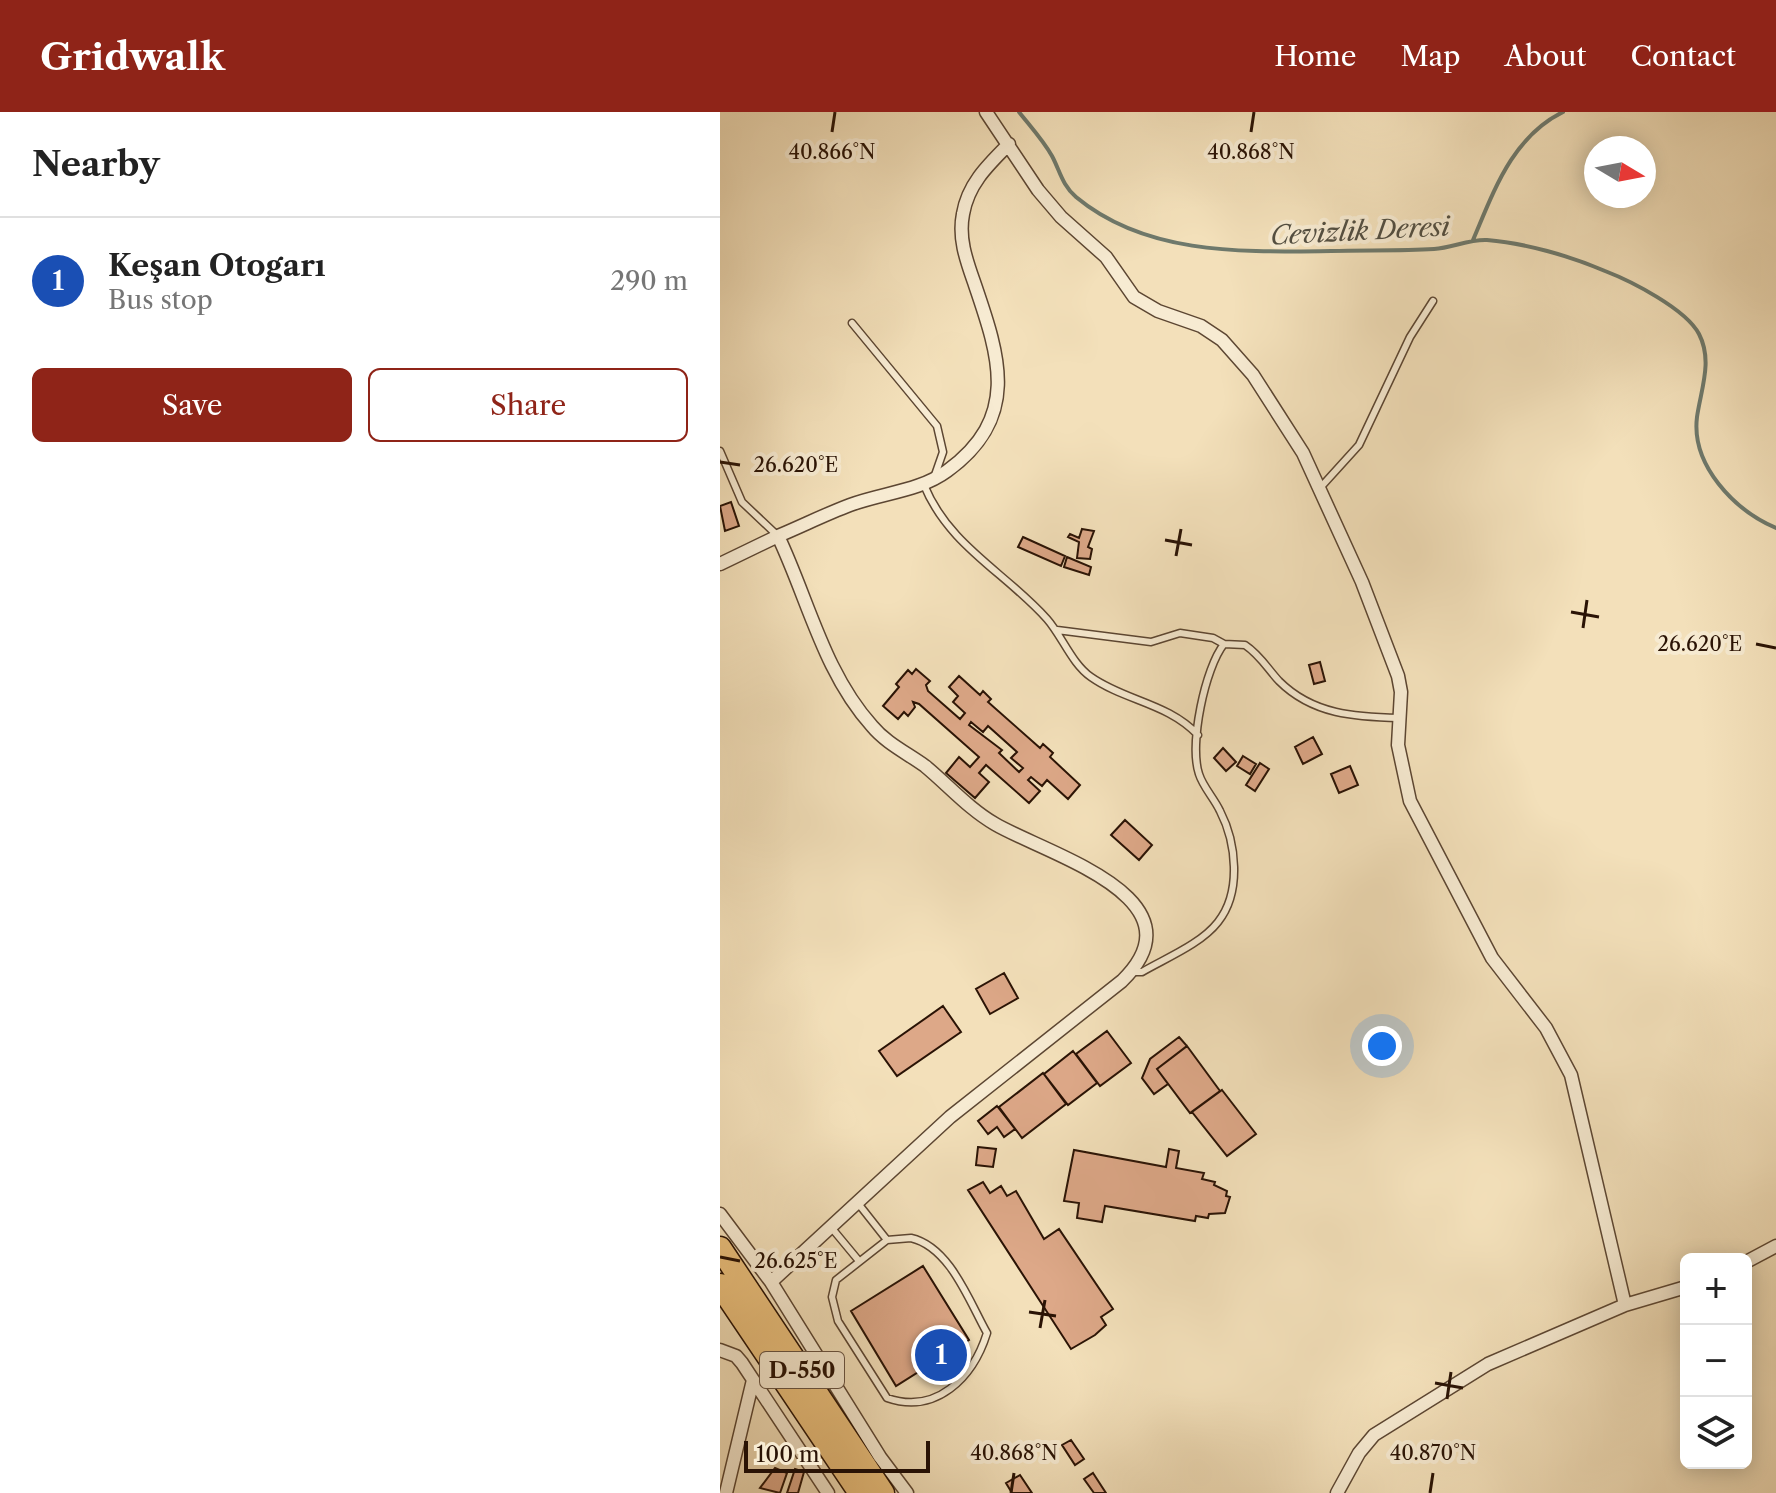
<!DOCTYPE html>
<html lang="en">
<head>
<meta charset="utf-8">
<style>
	:root { --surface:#fff; --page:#f2f2f2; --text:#222; --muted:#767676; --line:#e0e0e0; --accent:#8f2418 }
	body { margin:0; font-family:"Libre Caslon Text",serif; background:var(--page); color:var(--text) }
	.controls { position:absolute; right:24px; bottom:24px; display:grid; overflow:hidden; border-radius:12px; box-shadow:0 4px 20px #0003 }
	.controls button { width:72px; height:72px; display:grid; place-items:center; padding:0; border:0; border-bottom:2px solid var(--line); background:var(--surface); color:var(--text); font:40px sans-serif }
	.compass { position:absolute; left:864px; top:24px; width:72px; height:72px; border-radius:50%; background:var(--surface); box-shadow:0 4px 20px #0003; rotate:100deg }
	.scale { position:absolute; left:24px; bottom:20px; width:186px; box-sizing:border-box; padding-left:8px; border:4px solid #2a1305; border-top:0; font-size:22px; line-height:28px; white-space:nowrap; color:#2a1305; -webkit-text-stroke:6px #f7ebd2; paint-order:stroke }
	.you { position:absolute; left:662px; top:934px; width:28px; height:28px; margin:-20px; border:6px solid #fff; border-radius:50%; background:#1a73e8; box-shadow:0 0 0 12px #1a73e833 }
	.badge { display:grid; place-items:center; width:52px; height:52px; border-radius:50%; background:var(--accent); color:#fff; font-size:26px; font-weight:700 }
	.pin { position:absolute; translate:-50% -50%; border:4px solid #fff; box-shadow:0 2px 8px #0006 }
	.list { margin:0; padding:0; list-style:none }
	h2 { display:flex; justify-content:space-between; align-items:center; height:104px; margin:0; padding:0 32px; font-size:34px }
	h2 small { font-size:26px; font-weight:400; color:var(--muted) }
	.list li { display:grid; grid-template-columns:52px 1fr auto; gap:24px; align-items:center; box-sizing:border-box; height:128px; padding:0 32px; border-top:2px solid var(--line) }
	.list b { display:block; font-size:30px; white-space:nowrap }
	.list p { margin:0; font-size:26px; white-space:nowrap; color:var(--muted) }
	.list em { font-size:26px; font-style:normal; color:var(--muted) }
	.actions { display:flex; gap:16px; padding:24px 32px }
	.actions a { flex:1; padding:18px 0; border:2px solid var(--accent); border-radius:12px; text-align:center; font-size:28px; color:var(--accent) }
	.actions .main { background:var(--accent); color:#fff }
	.icon { flex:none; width:44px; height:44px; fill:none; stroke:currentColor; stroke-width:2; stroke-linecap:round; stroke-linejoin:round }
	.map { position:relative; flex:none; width:1056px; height:1381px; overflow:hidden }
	header { display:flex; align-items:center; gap:48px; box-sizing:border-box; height:112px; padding:0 40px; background:var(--accent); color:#fff }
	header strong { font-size:38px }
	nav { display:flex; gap:44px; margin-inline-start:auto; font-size:28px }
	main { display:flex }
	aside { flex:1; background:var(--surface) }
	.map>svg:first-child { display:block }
</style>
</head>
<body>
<header>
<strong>Gridwalk</strong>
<nav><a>Home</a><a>Map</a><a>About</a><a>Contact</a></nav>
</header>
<main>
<aside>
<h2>Nearby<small></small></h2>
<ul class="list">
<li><span class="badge" style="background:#1a4fb4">1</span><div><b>Keşan Otogarı</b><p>Bus stop</p></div><em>290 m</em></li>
</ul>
<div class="actions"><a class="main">Save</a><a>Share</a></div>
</aside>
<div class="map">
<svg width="1056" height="1381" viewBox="0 0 1056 1381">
	<rect width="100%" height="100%" fill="#f3e0ba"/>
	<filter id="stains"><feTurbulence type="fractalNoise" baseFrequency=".0025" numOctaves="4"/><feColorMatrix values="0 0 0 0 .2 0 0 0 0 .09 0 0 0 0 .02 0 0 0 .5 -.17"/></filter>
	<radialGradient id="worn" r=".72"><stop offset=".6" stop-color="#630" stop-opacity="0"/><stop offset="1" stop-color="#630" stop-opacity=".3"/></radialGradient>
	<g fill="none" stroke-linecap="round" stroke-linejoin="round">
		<path stroke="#6e796c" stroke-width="4" d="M 299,0 C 310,14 323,28 332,44 C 340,59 342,73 356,85 C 427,144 525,140 611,139 C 645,138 680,139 714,137 C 732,136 749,127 767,128 C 805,131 850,144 885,159 C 911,169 966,197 979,222 C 993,249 981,277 977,305 C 971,353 1014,398 1056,416
			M 753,128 C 774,79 792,25 843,0"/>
	</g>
	<path fill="#dda888" stroke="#2a1305" stroke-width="2" fill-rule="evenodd" d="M 11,390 L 19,414 L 5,419 L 0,394 Z
		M 362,417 L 374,419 L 368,435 L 372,437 L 370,447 L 357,446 L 359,430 L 348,425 L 350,422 L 359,426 Z
		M 303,425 L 345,444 L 341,454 L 298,435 Z
		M 347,445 L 371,455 L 369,463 L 344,455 Z
		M 600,550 L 605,569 L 594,572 L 589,553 Z
		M 196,557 L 210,569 L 206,573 L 208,579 L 240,607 L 245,601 L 233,590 L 238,584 L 229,575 L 239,564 L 260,583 L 263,579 L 271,587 L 268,590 L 320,636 L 323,632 L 333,641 L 330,645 L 360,673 L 348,687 L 327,668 L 322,674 L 311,665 L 308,668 L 320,679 L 309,691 L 266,653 L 259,661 L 269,670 L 255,686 L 226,661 L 239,645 L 250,655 L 259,645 L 199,592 L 193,590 L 195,595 L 188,604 L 184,600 L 178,607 L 163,594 L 179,575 L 176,572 L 188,558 L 192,562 ZM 251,610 L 263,620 L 268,614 L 297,640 L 291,646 L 303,656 L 299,660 L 279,641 L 282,638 L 249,613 Z
		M 593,625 L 602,642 L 583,652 L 575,635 Z
		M 503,636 L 516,650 L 506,659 L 494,646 Z
		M 523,644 L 536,652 L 530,662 L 517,654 Z
		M 540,651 L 549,657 L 535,679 L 526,673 Z
		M 630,654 L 638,673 L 619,681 L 611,662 Z
		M 405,708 L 432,733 L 419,748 L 391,723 Z
		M 284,861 L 298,886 L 270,902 L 256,877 Z
		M 223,894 L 241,920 L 177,964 L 159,939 Z
		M 387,919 L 411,951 L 380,974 L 356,942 Z
		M 459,925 L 467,934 L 437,957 L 448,972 L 434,982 L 422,966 L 430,947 Z
		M 467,934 L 500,979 L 470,1001 L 437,957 Z
		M 353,939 L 377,971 L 348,993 L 324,962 Z
		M 323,961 L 346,992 L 302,1026 L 279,995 Z
		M 502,978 L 536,1022 L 507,1044 L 472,1000 Z
		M 277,994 L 295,1017 L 284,1025 L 277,1015 L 268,1022 L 258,1009 Z
		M 258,1035 L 276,1037 L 273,1055 L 256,1053 Z
		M 449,1037 L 459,1039 L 456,1056 L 484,1061 L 482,1067 L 495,1070 L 494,1073 L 507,1079 L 506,1084 L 510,1085 L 505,1101 L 489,1102 L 488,1106 L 476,1104 L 475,1109 L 385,1094 L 382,1110 L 357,1106 L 359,1091 L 344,1089 L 354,1038 L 446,1055 Z
		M 263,1070 L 270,1081 L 281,1074 L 287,1084 L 296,1079 L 324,1127 L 339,1117 L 393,1197 L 381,1205 L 386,1213 L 375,1223 L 351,1237 L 248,1078 Z
		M 203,1154 L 249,1228 L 176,1274 L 131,1199 Z
		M 351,1328 L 364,1347 L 355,1353 L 342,1333 Z
		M 55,1356 L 67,1361 L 60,1381 L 40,1376 Z
		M 75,1357 L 84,1360 L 78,1381 L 67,1381 Z
		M 373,1361 L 386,1381 L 374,1381 L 364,1367 Z
		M 300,1363 L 312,1381 L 292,1381 L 286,1371 Z"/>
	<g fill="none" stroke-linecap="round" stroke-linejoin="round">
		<g stroke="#5c4632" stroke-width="9">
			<path id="service" d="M 132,211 L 217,314 L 223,340 L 215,363
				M 0,339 L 22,390 L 58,424
				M 204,373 C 229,434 285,460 327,507 C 342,524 352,552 371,565 C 405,589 448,591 478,623
				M 600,376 L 639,333 L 690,225 L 713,189
				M 337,518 L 431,530 L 460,521 L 493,526 L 504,532
				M 410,860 L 422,860 C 446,846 481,832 498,810 C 522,780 516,730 500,699 C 494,686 483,675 479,662 C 469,632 485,556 504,532 L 525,533 C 540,543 547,556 559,569 C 593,603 636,605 680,606
				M 137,1090 L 167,1128
				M 110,1114 L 139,1149
				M 191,1126 C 230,1135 249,1189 267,1221 C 253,1266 216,1303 167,1286 L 118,1209 L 112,1185 L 116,1168 L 167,1128 Z"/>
		</g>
		<g stroke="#5c4632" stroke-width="15">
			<path id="minor" d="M 266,0 L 318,78 L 341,105 L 386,145 L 414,185 L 438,199 L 481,214 L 502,228 L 533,263 L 583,341 L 642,470 L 678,564 L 681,580 L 678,633 L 690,689 L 772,846 L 826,916 L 851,963 L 905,1193
				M 0,452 L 58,424
				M 0,1102 L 51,1170 L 160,1345 L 187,1381
				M 1026,1150 L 1056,1134
				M 51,1170 L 230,1005 L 402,869 C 487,786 326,742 275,712 C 249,697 228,673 205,654 C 187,641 166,631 152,614 C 104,561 88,487 58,424 C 82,414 106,402 130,393 C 162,381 200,379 227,359 C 300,306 280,246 255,173 C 247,150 238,127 243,102 C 248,72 268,53 289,32
				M 0,1238 L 16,1244 L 22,1251 L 108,1381
				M 6,1381 L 33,1268
				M 617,1381 L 639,1341 L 654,1323 L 768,1252 L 905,1193 L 966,1175"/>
		</g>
		<g stroke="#2a1305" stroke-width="25">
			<path id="trunk" d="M 0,1136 L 163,1381
				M 0,1173 L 140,1381"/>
		</g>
		<use href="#service" stroke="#f7ebd2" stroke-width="6"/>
		<use href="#minor" stroke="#f7ebd2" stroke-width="12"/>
		<use href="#trunk" stroke="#eac07d" stroke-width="22"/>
	</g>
	<path fill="none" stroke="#2a1305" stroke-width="3" d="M 112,20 L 115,0M 531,20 L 534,0M 0,350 L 20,353M 445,428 L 472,433M 456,444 L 461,417M 851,500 L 879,505M 863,516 L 867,488M 1036,532 L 1056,536M 0,1145 L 20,1149M 309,1200 L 336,1204M 320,1216 L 325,1188M 715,1271 L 743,1276M 727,1287 L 731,1260M 291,1381 L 294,1361M 710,1381 L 713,1361"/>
	<g text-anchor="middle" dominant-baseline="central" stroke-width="8" stroke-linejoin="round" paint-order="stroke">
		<rect fill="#f7ebd2" stroke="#685442" stroke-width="2" x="40" y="1240" width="84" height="36" rx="6"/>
		<g font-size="22" font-weight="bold" fill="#2a1305">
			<text x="82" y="1258">D-550</text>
		</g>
		<g font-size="26" font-style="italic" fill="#524e41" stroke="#f7ebd2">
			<text transform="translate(640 119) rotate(-3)">Cevizlik Deresi</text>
		</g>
	</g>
	<g font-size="20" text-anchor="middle" fill="#2a1305" stroke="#f7ebd2" stroke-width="8" stroke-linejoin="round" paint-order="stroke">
		<text x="531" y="47">40.868°N</text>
		<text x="112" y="47">40.866°N</text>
		<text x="76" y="360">26.620°E</text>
		<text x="980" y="539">26.620°E</text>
		<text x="76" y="1156">26.625°E</text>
		<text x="294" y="1348">40.868°N</text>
		<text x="713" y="1348">40.870°N</text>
	</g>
	<rect width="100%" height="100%" filter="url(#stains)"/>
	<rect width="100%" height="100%" fill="url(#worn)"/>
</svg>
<div class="controls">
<button>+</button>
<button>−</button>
<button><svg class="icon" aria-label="layers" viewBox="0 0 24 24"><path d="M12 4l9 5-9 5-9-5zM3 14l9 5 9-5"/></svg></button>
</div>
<svg class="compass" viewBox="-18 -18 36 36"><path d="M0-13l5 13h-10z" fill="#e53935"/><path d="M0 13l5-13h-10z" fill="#767676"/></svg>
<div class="scale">100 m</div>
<div class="you"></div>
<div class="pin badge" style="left:221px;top:1243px;background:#1a4fb4">1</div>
</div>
</main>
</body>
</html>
